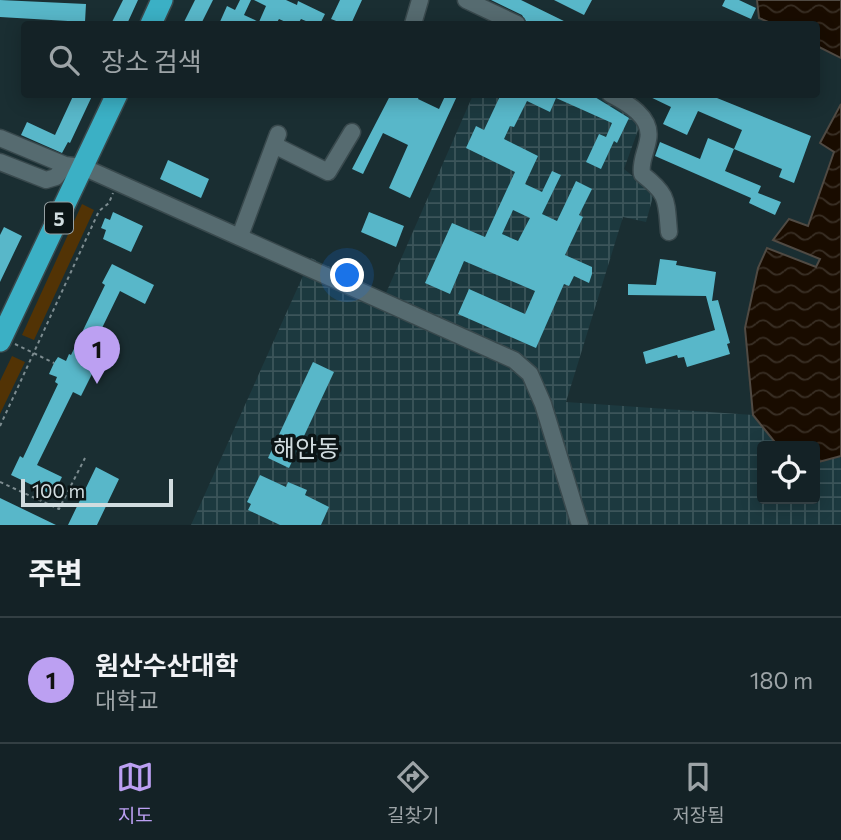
<!DOCTYPE html>
<html lang="ko">
<head>
<meta charset="utf-8">
<style>
	:root { --surface:#142226; --page:#212f32; --text:#f1f3f6; --muted:#9da4a7; --line:#333f43; --accent:#bca0f2 }
	body { margin:0; font-family:Commissioner,"Noto Sans KR",sans-serif; background:var(--page); color:var(--text) }
	.controls { position:absolute; right:21px; bottom:21px; display:grid; overflow:hidden; border-radius:7px; box-shadow:0 4px 18px #0003 }
	.controls button { width:63px; height:63px; display:grid; place-items:center; padding:0; border:0; border-bottom:2px solid var(--line); background:var(--surface); color:var(--text); font:35px sans-serif }
	.scale { position:absolute; left:21px; bottom:18px; width:152px; box-sizing:border-box; padding-left:7px; border:4px solid #d1dcdf; border-top:0; font-size:19px; line-height:24px; white-space:nowrap; color:#d1dcdf; -webkit-text-stroke:5px #0c1516; paint-order:stroke }
	.you { position:absolute; left:348px; top:276px; width:24px; height:24px; margin:-18px; border:5px solid #fff; border-radius:50%; background:#1a73e8; box-shadow:0 0 0 10px #1a73e833 }
	.badge { display:grid; place-items:center; width:46px; height:46px; border-radius:50%; background:var(--accent); color:#111; font-size:23px; font-weight:700 }
	.pin { position:absolute; translate:-50% -58px; filter:drop-shadow(0 2px 4px #0008) }
	.pin::after { content:''; position:absolute; top:37px; width:24px; height:21px; background:inherit; clip-path:polygon(0 0,100% 0,50% 100%) }
	.list { margin:0; padding:0; list-style:none }
	h2 { display:flex; justify-content:space-between; align-items:center; height:91px; margin:0; padding:0 28px; font-size:30px }
	h2 small { font-size:23px; font-weight:400; color:var(--muted) }
	.list li { display:grid; grid-template-columns:46px 1fr auto; gap:21px; align-items:center; box-sizing:border-box; height:126px; padding:0 28px; border-top:2px solid var(--line) }
	.list b { display:block; font-size:26px; white-space:nowrap }
	.list p { margin:0; font-size:23px; white-space:nowrap; color:var(--muted) }
	.list em { font-size:23px; font-style:normal; color:var(--muted) }
	.icon { flex:none; width:38px; height:38px; fill:none; stroke:currentColor; stroke-width:2; stroke-linecap:round; stroke-linejoin:round }
	.map { position:relative; flex:none; width:841px; height:525px; overflow:hidden }
	.search { position:absolute; background:var(--surface); box-shadow:0 4px 18px #0003; left:21px; right:21px; top:21px; height:77px; display:flex; align-items:center; gap:18px; box-sizing:border-box; padding:0 24px; border-radius:7px; color:var(--muted); font-size:26px }
	.sheet { height:217px; background:var(--surface) }
	nav { display:flex; justify-content:space-around; align-items:center; box-sizing:border-box; height:98px; border-top:2px solid var(--line); background:var(--surface); font-size:19px; color:var(--muted) }
	nav a { display:grid; justify-items:center; gap:4px }
	nav .on { color:var(--accent) }
	.map>svg:first-child { display:block }
</style>
</head>
<body>
<div class="map">
<svg width="841" height="525" viewBox="0 0 841 525">
	<defs>
		<pattern id="industrial-grid" width="8" height="8" patternUnits="userSpaceOnUse" patternTransform="scale(1.75)"><rect width="8" height="8" fill="#1c393f"/><path d="M0 4h8M4 0v8" fill="none" stroke="#3c555a"/></pattern>
		<pattern id="water-waves" width="16" height="10" patternUnits="userSpaceOnUse" patternTransform="scale(1.75)"><rect width="16" height="10" fill="#190c00"/><path d="M0 5q4-4 8 0t8 0" fill="none" stroke="#392f25"/></pattern>
	</defs>
	<rect width="100%" height="100%" fill="#1a2e32"/>
	<path fill="url(#industrial-grid)" d="M 473,95 L 622,95 L 646,108 L 624,169 L 654,193 L 646,222 L 623,217 L 566,402 L 753,415 L 778,446 L 762,446 L 762,499 L 815,499 L 815,463 L 841,456 L 841,525 L 191,525 L 311,258 L 386,293 Z"/>
	<path fill="#523305" d="M 82,204 L 94,210 L 34,340 L 22,335 Z
		M 12,356 L 25,362 L 0,414 L 0,381 Z"/>
	<path fill="url(#water-waves)" stroke="#504a43" stroke-width="2" d="M 757,0 L 841,0 L 841,58 L 817,46 L 816,24 L 773,24 L 759,18 Z
		M 841,104 L 841,456 L 815,463 L 815,446 L 778,446 L 753,415 L 745,328 L 758,268 L 767,248 L 816,267 L 820,259 L 773,240 L 789,219 L 808,226 L 834,152 L 820,143 Z"/>
	<path fill="#58b7c9" fill-rule="evenodd" d="M 0,0 L 86,4 L 85,22 L 0,17 Z
		M 123,0 L 138,0 L 127,24 L 111,24 Z
		M 195,0 L 213,0 L 201,24 L 183,24 Z
		M 240,0 L 251,0 L 244,15 L 259,22 L 266,6 L 254,0 L 286,0 L 297,5 L 298,1 L 325,14 L 320,24 L 313,24 L 301,19 L 298,24 L 290,24 L 279,19 L 276,24 L 219,24 L 227,6 L 235,10 Z
		M 340,0 L 362,0 L 351,24 L 344,24 L 331,19 Z
		M 491,0 L 521,0 L 570,24 L 527,24 L 522,15 Z
		M 554,0 L 592,0 L 584,15 Z
		M 725,0 L 739,0 L 756,8 L 751,19 L 722,6 Z
		M 74,94 L 93,94 L 70,143 L 68,142 L 62,153 L 21,135 L 27,122 L 55,135 Z
		M 391,94 L 420,94 L 418,99 L 439,109 L 446,94 L 458,94 L 410,198 L 389,188 L 408,145 L 383,133 L 363,174 L 352,169 Z
		M 501,94 L 590,94 L 629,118 L 617,143 L 614,141 L 601,169 L 586,162 L 599,134 L 606,137 L 612,123 L 556,98 L 550,112 L 527,101 L 514,127 L 510,126 L 504,139 L 538,156 L 525,184 L 542,192 L 552,171 L 561,175 L 542,214 L 557,221 L 576,181 L 592,189 L 579,215 L 583,217 L 565,255 L 592,267 L 592,274 L 589,283 L 574,276 L 569,286 L 564,284 L 536,348 L 458,314 L 469,289 L 525,314 L 535,291 L 464,261 L 450,294 L 425,283 L 452,223 L 485,237 L 515,172 L 466,148 L 476,126 L 484,130 ZM 513,210 L 530,218 L 518,241 L 502,234 Z
		M 644,94 L 719,94 L 717,98 L 811,136 L 794,183 L 779,177 L 782,169 L 734,149 L 742,130 L 698,111 L 687,135 L 663,124 L 671,107 Z
		M 708,138 L 734,149 L 725,171 L 761,186 L 758,193 L 781,202 L 775,215 L 749,203 L 751,198 L 655,156 L 660,142 L 700,159 Z
		M 168,160 L 209,179 L 201,198 L 160,179 Z
		M 113,212 L 143,226 L 131,252 L 103,239 L 106,230 L 101,228 L 105,218 L 110,220 Z
		M 369,212 L 404,226 L 396,247 L 361,232 Z
		M 4,227 L 22,236 L 0,282 L 0,235 Z
		M 660,259 L 677,261 L 676,265 L 716,272 L 712,301 L 718,300 L 730,343 L 727,344 L 730,354 L 687,367 L 684,357 L 678,358 L 677,355 L 646,364 L 643,352 L 715,330 L 706,296 L 628,295 L 628,284 L 656,285 Z
		M 112,264 L 154,285 L 145,304 L 120,291 L 85,363 L 95,368 L 81,396 L 73,392 L 37,465 L 62,477 L 53,495 L 11,475 L 20,456 L 23,458 L 58,384 L 55,382 L 57,377 L 49,374 L 54,363 L 58,357 L 66,361 L 69,354 L 71,355 L 105,285 L 102,283 Z
		M 313,362 L 334,372 L 289,468 L 268,458 Z
		M 96,467 L 119,479 L 97,525 L 68,525 Z
		M 260,475 L 286,487 L 288,482 L 307,490 L 305,495 L 329,507 L 321,525 L 280,525 L 248,510 L 251,504 L 247,502 Z
		M 0,498 L 56,525 L 0,525 Z"/>
	<g fill="none" stroke-linecap="round" stroke-linejoin="round">
		<g stroke="#39494d" stroke-width="19">
			<path id="minor" d="M 466,0 L 517,24
				M 413,24 L 420,0
				M 610,94 C 627,103 653,117 648,140 C 646,152 640,162 642,174 C 669,195 666,200 669,232
				M 0,138 L 65,165
				M 274,145 L 328,172 L 352,132
				M 0,162 L 46,180 L 56,177 L 65,165 L 83,167 L 514,360 L 530,374 L 543,404 L 580,525
				M 240,236 L 278,134"/>
		</g>
		<g stroke="#39494d" stroke-width="24">
			<path id="highway" d="M 151,24 L 162,0
				M 0,341 L 117,94"/>
		</g>
		<path stroke="#7d8c90" stroke-width="2" stroke-dasharray="3.5 3.5" stroke-linecap="butt" d="M 15,344 L 54,363
			M 0,426 L 99,211 L 109,203 L 113,193
			M 0,482 L 59,509 L 85,458"/>
		<use href="#minor" stroke="#566b70" stroke-width="16"/>
		<use href="#highway" stroke="#3bb0c5" stroke-width="21"/>
	</g>
	<g text-anchor="middle" dominant-baseline="central" stroke-width="7" stroke-linejoin="round" paint-order="stroke">
		<rect fill="#0c1516" stroke="#96a0a3" stroke-width="2" x="45" y="202.5" width="28" height="31" rx="5"/>
		<g font-size="19" font-weight="bold" fill="#d1dcdf">
			<text x="59" y="218">5</text>
		</g>
		<g font-size="24" fill="#d1dcdf" stroke="#0c1516">
			<text x="306" y="447">해안동</text>
		</g>
	</g>
</svg>
<div class="controls">
<button><svg class="icon" aria-label="locate" viewBox="0 0 24 24"><circle cx="12" cy="12" r="6"/><path d="M12 2v4M12 18v4M2 12h4M18 12h4"/></svg></button>
</div>
<div class="scale">100 m</div>
<div class="you"></div>
<div class="pin badge" style="left:97px;top:384px">1</div>
<div class="search"><svg class="icon" aria-label="search" viewBox="0 0 24 24"><circle cx="10" cy="10" r="6"/><path d="M15 15l6 6"/></svg>장소 검색</div>
</div>
<section class="sheet">
<h2>주변<small></small></h2>
<ul class="list">
<li><span class="badge">1</span><div><b>원산수산대학</b><p>대학교</p></div><em>180 m</em></li>
</ul>
</section>
<nav>
<a class="on"><svg class="icon" aria-label="map" viewBox="0 0 24 24"><path d="M3 6l6-2 6 2 6-2v14l-6 2-6-2-6 2zM9 4v14M15 6v14"/></svg>지도</a>
<a><svg class="icon" aria-label="directions" viewBox="0 0 24 24"><path d="M12 3l9 9-9 9-9-9zM9 14v-3h6M13 9l2 2-2 2"/></svg>길찾기</a>
<a><svg class="icon" aria-label="saved" viewBox="0 0 24 24"><path d="M7 4h10v16l-5-4-5 4z"/></svg>저장됨</a>
</nav>
</body>
</html>
